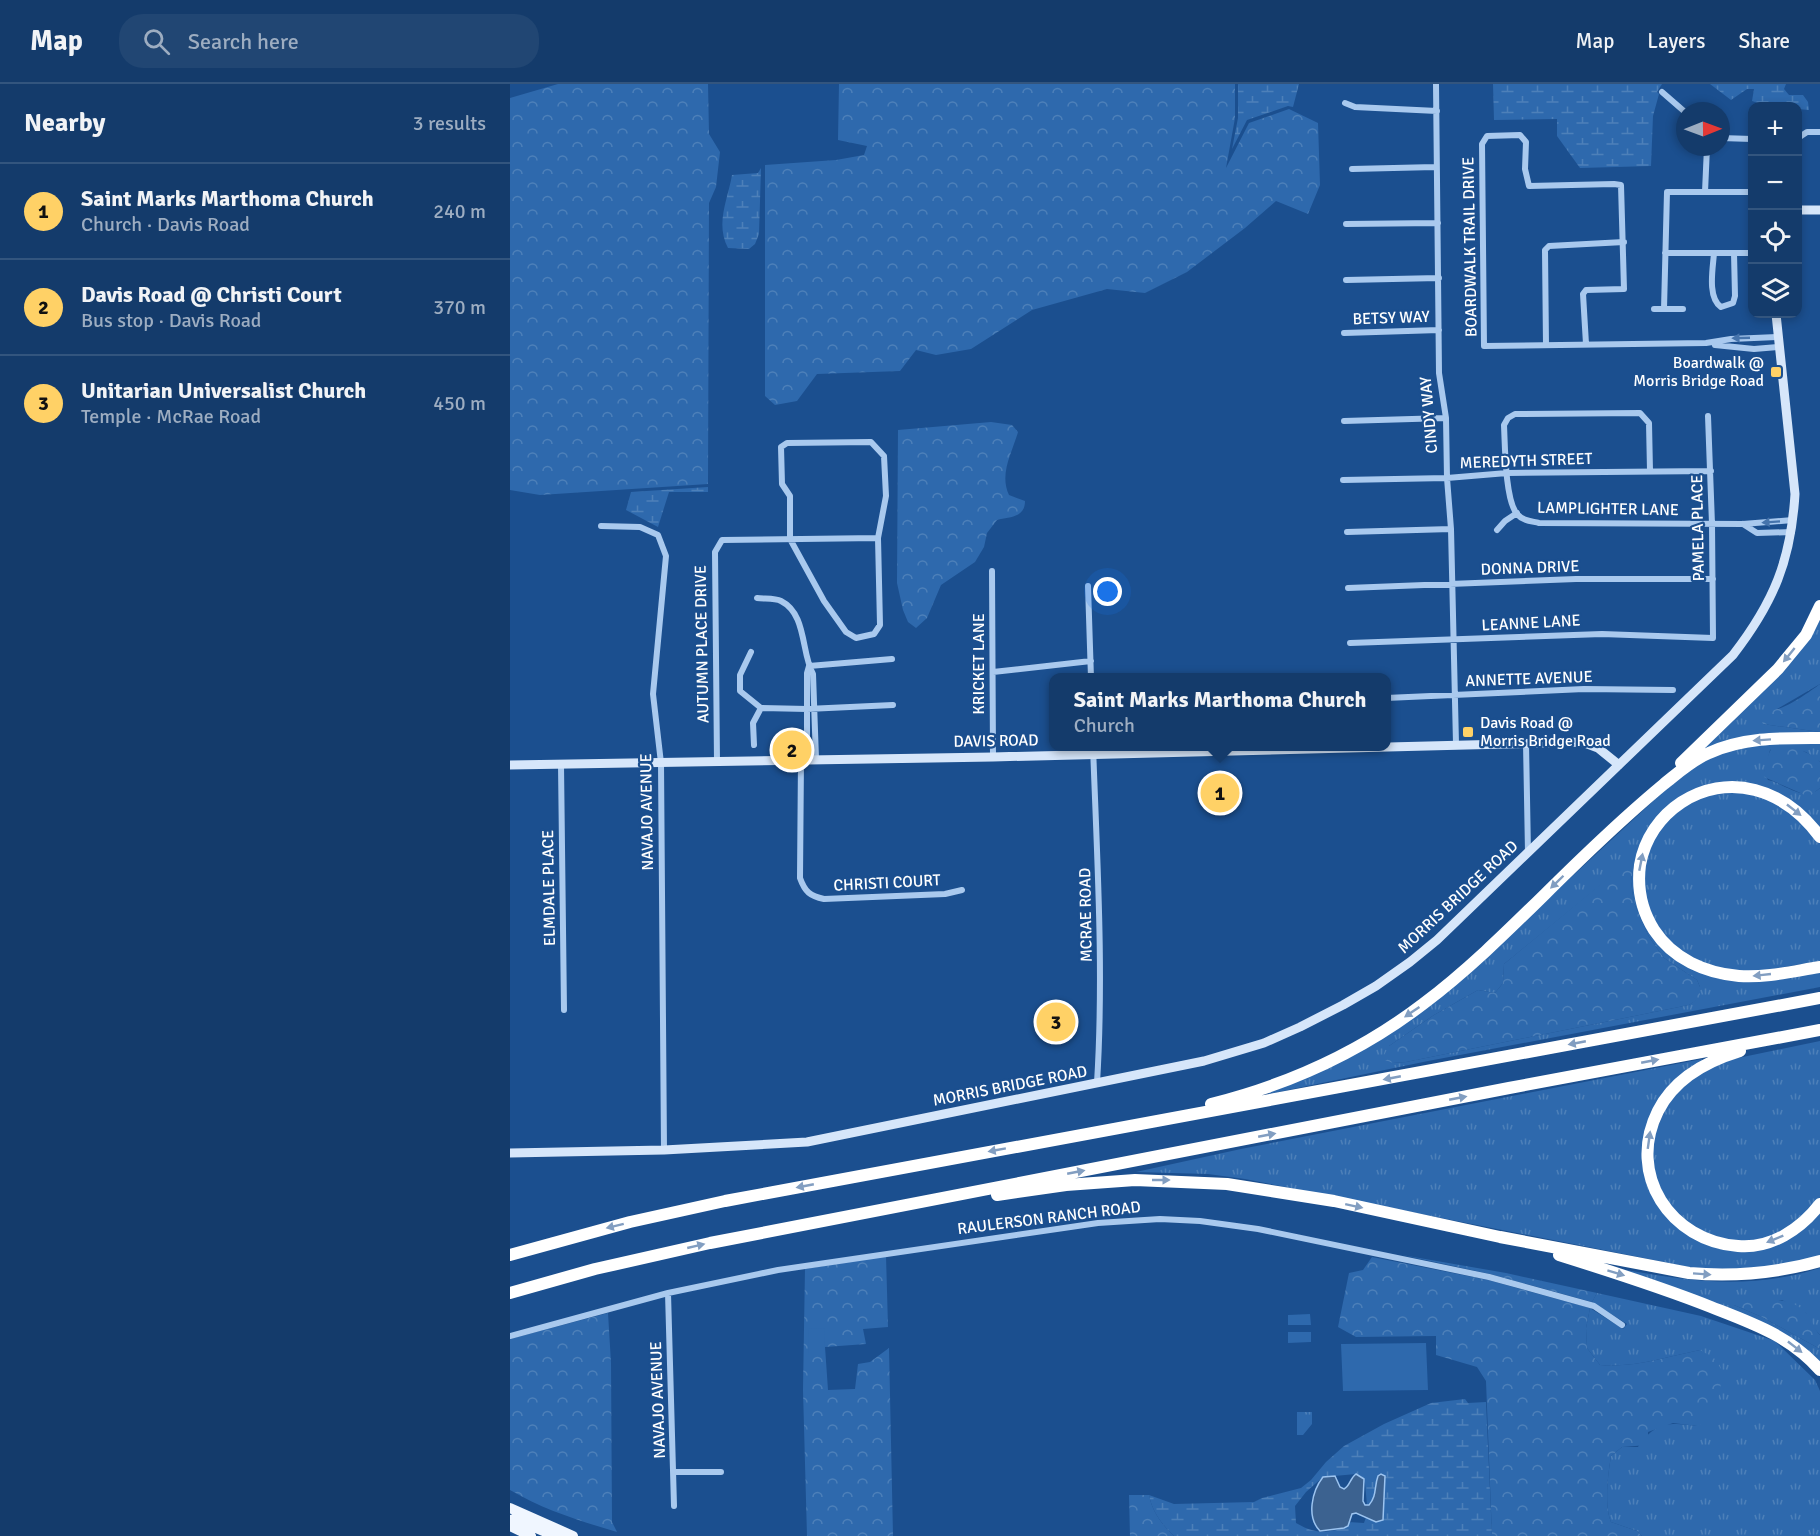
<!DOCTYPE html>
<html lang="en">
<head>
<meta charset="utf-8">
<style>
	:root { --surface:#143b6b; --page:#214673; --text:#f1f3f6; --muted:#9dadc1; --line:#33557e; --accent:#ffd166 }
	body { margin:0; font-family:Signika,sans-serif; background:var(--page); color:var(--text) }
	.controls { position:absolute; right:18px; top:18px; display:grid; overflow:hidden; border-radius:12px; box-shadow:0 3px 9px #0003 }
	.controls button { width:54px; height:54px; display:grid; place-items:center; padding:0; border:0; border-bottom:2px solid var(--line); background:var(--surface); color:var(--text); font:30px sans-serif }
	.compass { position:absolute; left:1166px; top:18px; width:54px; height:54px; border-radius:50%; background:var(--surface); box-shadow:0 3px 9px #0003; rotate:89deg }
	.you { position:absolute; left:598px; top:508px; width:21px; height:21px; margin:-15px; border:4px solid #fff; border-radius:50%; background:#1a73e8; box-shadow:0 0 0 9px #1a73e833 }
	.badge { display:grid; place-items:center; width:39px; height:39px; border-radius:50%; background:var(--accent); color:#111; font-size:20px; font-weight:700 }
	.pin { position:absolute; translate:-50% -50%; border:3px solid #fff; box-shadow:0 2px 6px #0006 }
	.popup { position:absolute; left:539px; top:589px; width:342px; height:78px; box-sizing:border-box; display:grid; place-content:center; border-radius:12px; background:var(--surface); filter:drop-shadow(0 2px 4px #0005); font-size:20px; white-space:nowrap; color:var(--muted) }
	.popup b { font-size:22px; color:var(--text) }
	.popup::after { content:''; position:absolute; left:50%; top:100%; margin-left:-12px; border:12px solid transparent; border-top-color:var(--surface) }
	.list { margin:0; padding:0; list-style:none }
	h2 { display:flex; justify-content:space-between; align-items:center; height:78px; margin:0; padding:0 24px; font-size:26px }
	h2 small { font-size:20px; font-weight:400; color:var(--muted) }
	.list li { display:grid; grid-template-columns:39px 1fr auto; gap:18px; align-items:center; box-sizing:border-box; height:96px; padding:0 24px; border-top:2px solid var(--line) }
	.list b { display:block; font-size:22px; white-space:nowrap }
	.list p { margin:0; font-size:20px; white-space:nowrap; color:var(--muted) }
	.list em { font-size:20px; font-style:normal; color:var(--muted) }
	.icon { flex:none; width:33px; height:33px; fill:none; stroke:currentColor; stroke-width:2; stroke-linecap:round; stroke-linejoin:round }
	.map { position:relative; flex:none; width:1310px; height:1452px; overflow:hidden }
	header { display:flex; align-items:center; gap:36px; box-sizing:border-box; height:84px; padding:0 30px; background:var(--surface); border-bottom:2px solid var(--line) }
	header strong { font-size:28px }
	nav { display:flex; gap:33px; margin-inline-start:auto; font-size:21px }
	.search { width:420px; height:54px; background:var(--page); display:flex; align-items:center; gap:15px; box-sizing:border-box; padding:0 21px; border-radius:24px; color:var(--muted); font-size:22px }
	main { display:flex }
	aside { flex:1; background:var(--surface) }
	.map>svg:first-child { display:block }
</style>
</head>
<body>
<header>
<strong>Map</strong>
<div class="search"><svg class="icon" aria-label="search" viewBox="0 0 24 24"><circle cx="10" cy="10" r="6"/><path d="M15 15l6 6"/></svg>Search here</div>
<nav><a>Map</a><a>Layers</a><a>Share</a></nav>
</header>
<main>
<aside>
<h2>Nearby<small>3 results</small></h2>
<ul class="list">
<li><span class="badge">1</span><div><b>Saint Marks Marthoma Church</b><p>Church · Davis Road</p></div><em>240 m</em></li>
<li><span class="badge">2</span><div><b>Davis Road @ Christi Court</b><p>Bus stop · Davis Road</p></div><em>370 m</em></li>
<li><span class="badge">3</span><div><b>Unitarian Universalist Church</b><p>Temple · McRae Road</p></div><em>450 m</em></li>
</ul>
</aside>
<div class="map">
<svg width="1310" height="1452" viewBox="0 0 1310 1452">
	<defs>
		<pattern id="grass-tufts" width="24" height="20" patternUnits="userSpaceOnUse" patternTransform="scale(1.5)"><rect width="24" height="20" fill="#2e69ad"/><path d="M3 7l-1-3M5 7V3M7 7l1-3M15 17l-1-3M17 17v-4M19 17l1-3" fill="none" stroke="#4d80b9"/></pattern>
		<pattern id="forest-crowns" width="20" height="18" patternUnits="userSpaceOnUse" patternTransform="scale(1.5)"><rect width="20" height="18" fill="#2e69ad"/><path d="M2 6a3 3 0 1 1 6 0M12 15a3 3 0 1 1 6 0" fill="none" stroke="#4d80b9"/></pattern>
		<pattern id="wetland-marsh" width="20" height="14" patternUnits="userSpaceOnUse" patternTransform="scale(1.5)"><rect width="20" height="14" fill="#2e69ad"/><path d="M1 5h8M5 5V1M11 12h8M15 12V8" fill="none" stroke="#4d80b9"/></pattern>
	</defs>
	<rect width="100%" height="100%" fill="#1b4f8f"/>
	<path fill="url(#grass-tufts)" fill-rule="evenodd" d="M 1310,532 L 1310,600 L 1267,625 L 1253,640 L 1310,648 L 1310,650 L 1190,669 Z
		M 1310,656 L 1310,678 L 1296,668 L 1268,662 L 1260,666 L 1254,689 L 1258,696 C 1276,700 1294,719 1310,704 L 1310,747 L 1255,705 L 1178,710 L 1130,769 L 1140,845 L 1206,891 L 1310,887 L 1310,903 L 918,977 L 759,1010 L 759,1008 L 852,966 L 1028,824 L 1182,681 L 1224,662 ZM 1126,772 L 1121,797 L 1124,819 L 1139,853 L 1154,874 L 1187,896 L 1190,903 L 1190,913 L 1179,921 L 896,978 L 883,979 L 879,962 L 924,931 L 968,906 L 985,909 L 993,899 L 994,880 Z
		M 1217,706 L 1258,713 L 1303,747 L 1310,757 L 1310,877 L 1245,888 L 1225,888 L 1185,877 L 1156,856 L 1136,821 L 1133,785 L 1147,747 L 1175,719 Z
		M 1310,957 L 1310,1117 L 1273,1149 L 1233,1160 L 1177,1143 L 1146,1102 L 1141,1058 L 1161,1013 L 1204,979 Z
		M 1192,975 L 1193,979 L 1162,1002 L 1135,1073 L 1172,1146 L 1246,1164 L 1310,1125 L 1310,1172 C 1268,1186 1228,1186 1184,1184 L 735,1095 L 698,1090 L 626,1088 L 731,1065 Z
		M 1105,1184 C 1176,1197 1239,1207 1310,1184 L 1310,1251 L 1302,1242 L 1296,1229 L 1272,1216 L 1224,1221 L 1252,1233 L 1310,1265 L 1310,1283 L 1290,1263 Z
		M 1087,1209 L 1191,1232 L 1265,1257 L 1305,1296 L 1310,1307 L 1310,1452 L 1132,1452 L 1127,1447 L 1101,1438 C 1094,1421 1098,1390 1101,1372 L 1112,1363 L 1128,1363 C 1145,1338 1159,1338 1187,1342 L 1190,1266 C 1156,1273 1124,1284 1090,1281 L 1077,1264 L 1076,1244 L 1080,1224 L 1113,1245 L 1117,1240 L 1082,1218 Z
		M 787,1328 L 802,1328 L 802,1340 L 793,1351 L 787,1351 Z"/>
	<path fill="url(#forest-crowns)" d="M 48,0 L 198,0 L 199,50 L 210,68 L 206,103 L 199,119 L 198,400 L 30,411 L 0,406 L 0,14 Z
		M 329,0 L 725,0 L 725,34 L 716,84 L 739,39 L 779,25 L 808,39 L 810,101 L 798,130 L 766,117 L 735,144 L 677,188 L 635,209 L 597,205 L 522,226 L 461,265 L 426,271 L 406,266 L 390,287 L 307,290 L 287,317 L 265,321 L 255,312 L 255,81 L 326,76 L 354,71 L 357,62 L 328,56 Z
		M 481,338 L 502,341 L 508,348 C 502,369 489,390 499,411 L 515,417 C 515,434 499,433 487,436 L 477,449 L 474,463 L 465,478 L 431,501 L 417,534 L 406,544 L 398,538 L 393,526 L 387,499 L 388,346 Z
		M 1310,600 L 1310,648 L 1253,640 L 1249,631 C 1256,627 1259,627 1267,625 C 1278,623 1301,607 1310,600 Z
		M 1263,662 C 1278,660 1300,667 1310,678 L 1310,704 L 1301,711 L 1295,711 L 1254,693 C 1253,685 1258,669 1263,662 Z
		M 1126,771 L 1121,797 L 1124,819 L 1139,853 L 1154,874 L 1187,896 L 1190,903 L 1190,914 L 1179,921 L 896,978 L 883,979 L 872,975 L 879,962 L 924,931 L 968,906 L 985,909 L 993,899 L 994,880 Z
		M 892,1171 L 996,1189 L 1087,1209 L 1082,1218 L 980,1190 Z
		M 376,1172 L 378,1243 L 353,1245 L 356,1260 L 315,1263 L 318,1306 L 345,1305 L 348,1280 L 360,1278 L 379,1264 L 383,1452 L 297,1452 L 293,1306 L 295,1185 Z
		M 862,1173 L 978,1196 L 1080,1224 L 1076,1244 L 1077,1264 L 1090,1281 C 1124,1284 1156,1273 1190,1266 L 1204,1274 L 1213,1288 L 1208,1316 L 1199,1336 L 1187,1342 L 1163,1339 L 1138,1348 L 1138,1361 L 1112,1363 L 1101,1372 C 1098,1390 1094,1422 1101,1438 L 1127,1447 L 1132,1452 L 982,1452 L 976,1297 L 967,1283 L 926,1271 L 926,1252 L 846,1253 L 828,1243 L 839,1189 L 853,1186 Z
		M 1226,1216 C 1249,1216 1282,1210 1298,1231 C 1303,1238 1304,1245 1310,1251 L 1310,1265 L 1252,1233 L 1224,1221 Z
		M 98,1229 L 101,1279 L 102,1438 L 107,1448 C 70,1437 34,1426 0,1406 L 0,1255 Z
		M 619,1411 L 639,1411 C 642,1427 652,1441 664,1452 L 620,1452 Z"/>
	<path fill="url(#wetland-marsh)" fill-rule="evenodd" d="M 728,0 L 789,0 L 783,23 L 778,22 L 737,36 L 722,65 L 728,34 Z
		M 983,0 L 1152,0 L 1147,8 L 1149,10 L 1143,32 L 1141,82 L 1070,84 L 1047,52 L 1047,35 L 984,36 Z
		M 1200,0 L 1276,0 L 1274,5 L 1279,11 L 1293,11 L 1298,18 L 1299,26 L 1288,25 L 1288,22 L 1257,22 L 1242,17 L 1244,5 L 1237,5 L 1221,16 Z
		M 251,84 L 249,150 L 245,160 L 239,165 L 218,164 C 205,140 218,115 222,91 L 248,89 Z
		M 198,403 L 198,408 L 159,408 L 148,443 L 116,426 L 121,408 Z
		M 955,1315 L 958,1319 L 976,1318 L 982,1452 L 664,1452 C 652,1441 642,1427 639,1411 L 664,1420 L 744,1418 L 752,1414 L 791,1404 L 801,1396 L 816,1378 L 834,1362 L 874,1340 L 921,1319 ZM 846,1390 L 855,1399 L 857,1421 C 866,1418 866,1407 866,1398 L 866,1438 L 856,1433 L 854,1439 L 838,1438 L 838,1442 C 817,1450 805,1450 786,1439 L 785,1422 L 796,1408 L 813,1393 Z"/>
	<path fill="#2e69ad" d="M 800,1230 L 801,1241 L 778,1241 L 778,1231 Z
		M 299,1244 L 315,1245 L 314,1271 L 298,1271 Z
		M 778,1248 L 801,1248 L 801,1258 L 778,1259 Z
		M 916,1259 L 918,1306 L 833,1307 L 831,1260 Z"/>
	<path fill="#3c6290" stroke="#9cc4f0" stroke-width="1.5" d="M 846,1390 L 854,1395 L 853,1417 L 855,1421 L 859,1421 C 867,1412 864,1403 868,1392 L 871,1390 L 875,1392 L 873,1436 L 866,1438 L 846,1429 L 842,1430 L 838,1442 L 834,1444 L 810,1447 C 796,1433 802,1407 813,1393 L 825,1392 L 830,1403 L 834,1405 C 840,1402 840,1394 846,1390 Z"/>
	<g fill="none" stroke-linecap="round" stroke-linejoin="round">
		<path stroke="#a9c9ee" stroke-width="6" d="M 926,0 L 929,289 L 936,334 L 937,394 L 941,445 L 946,660
			M 1152,8 L 1175,28
			M 835,19 L 845,23 L 927,27
			M 1211,54 L 1242,55
			M 1288,54 L 1297,48 L 1310,48
			M 842,85 L 925,83
			M 1195,108 L 1197,63
			M 836,140 L 928,139
			M 1155,169 L 1242,169
			M 1204,169 C 1203,184 1197,213 1211,223 L 1223,219 L 1225,212 L 1224,169
			M 836,196 L 929,194
			M 1144,225 L 1173,225
			M 1154,225 L 1157,108 L 1242,108
			M 834,249 L 929,246
			M 1076,260 L 1073,210 L 1076,206 L 1114,205 L 1111,101 L 1104,100 L 1019,102 L 1015,85 L 1016,58 L 1010,51 L 977,52 L 972,60 L 974,262 L 1196,259 L 1221,255 L 1267,253
			M 1036,261 L 1035,166 L 1039,162 L 1114,158
			M 1205,261 L 1244,265 L 1268,263
			M 834,337 L 936,334
			M 361,358 L 374,372 L 376,412 L 368,454 L 370,541 L 364,550 L 346,554 L 336,548 L 314,517 L 280,455 L 280,412 L 272,400 L 271,363 L 277,359 Z
			M 1140,387 L 1139,339 L 1130,329 L 1005,330 L 998,334 L 994,341 C 995,361 995,416 1007,430 C 1013,437 1021,437 1029,439 L 1233,440 L 1283,436
			M 833,396 L 937,394 L 997,389 L 1201,387
			M 1233,440 L 1247,449 L 1282,448
			M 91,442 L 130,443 L 148,451 L 156,472 L 143,610 L 151,679 L 154,1066
			M 987,446 L 995,437 L 1007,429
			M 837,448 L 941,445
			M 482,487 L 483,673
			M 578,502 L 581,594
			M 838,504 L 1066,495 L 1203,495
			M 247,514 C 254,515 265,514 271,517 C 297,530 291,569 303,590 L 306,675
			M 840,559 L 1092,550 L 1203,554 L 1202,440 L 1198,332
			M 241,568 L 230,591 L 230,607 L 251,624
			M 299,582 L 382,575
			M 483,588 L 581,577
			M 876,614 L 1074,605 L 1163,606
			M 251,624 L 297,625 L 383,621
			M 1016,659 L 1018,768
			M 244,661 L 243,639 L 251,624
			M 583,662 C 587,775 594,887 587,999
			M 291,675 L 290,794 C 295,808 300,812 314,815 L 435,810 L 452,806
			M 297,675 L 297,589 L 299,582
			M 207,678 L 205,468 L 212,456 L 368,454
			M 51,681 L 54,926
			M 158,1209 L 164,1422
			M 0,1252 L 158,1209 L 268,1186 L 588,1139 L 650,1135 L 690,1137 L 748,1145 L 979,1193 L 1084,1222 L 1112,1241
			M 163,1388 L 211,1388"/>
		<path stroke="#d6e6fa" stroke-width="9" d="M 1288,126 L 1310,126
			M 0,681 L 483,673 L 1072,658 L 1088,664 L 1109,681
			M 0,1069 L 154,1066 L 297,1058 L 694,977 L 754,959 L 790,943 L 833,921 L 866,902 L 900,878 L 927,856 L 1223,571 C 1264,518 1281,476 1285,410 L 1266,230"/>
		<path stroke="#f0f6ff" stroke-width="10" d="M 0,1424 L 63,1452
			M 0,1436 L 5,1435 L 45,1452
			M 0,1442 L 21,1452"/>
		<path stroke="#fff" stroke-width="12" d="M 1171,679 L 1268,585 L 1296,551 L 1310,522
			M 1310,753 C 1294,731 1272,713 1245,706 C 1193,692 1139,728 1130,781 C 1127,804 1132,827 1144,846 C 1163,875 1195,889 1229,892 C 1256,894 1284,887 1310,883
			M 1230,967 C 1197,977 1164,995 1148,1027 C 1116,1091 1161,1157 1228,1162 C 1261,1165 1291,1145 1310,1120
			M 701,1020 C 777,1001 850,968 913,920 C 969,878 1019,825 1070,776 C 1097,750 1125,724 1154,700 C 1168,689 1182,676 1199,669 C 1234,653 1272,654 1310,654
			M 487,1111 L 556,1101 L 625,1096 L 717,1100 L 824,1117 L 990,1153 L 1179,1189 C 1224,1193 1267,1189 1310,1177
			M 0,1171 L 120,1138 L 215,1117 L 1310,914
			M 1049,1171 C 1100,1187 1151,1203 1201,1223 C 1242,1239 1280,1252 1310,1286
			M 0,1209 L 85,1185 L 200,1159 L 999,1004 L 1310,946"/>
	</g>
	<defs><path id="oneway-solid" d="M-6-.8H1V-3.2L6.5 0L1 3.2V.8H-6Z" transform="scale(1.5)"/></defs>
	<g fill="#4674ac">
		<use href="#oneway-solid" transform="translate(1231 254) rotate(178)"/>
		<use href="#oneway-solid" transform="translate(1261 438) rotate(176)"/>
	</g>
	<g fill="#829ec1">
		<use href="#oneway-solid" transform="translate(1279 571) rotate(129)"/>
		<use href="#oneway-solid" transform="translate(1252 656) rotate(176)"/>
		<use href="#oneway-solid" transform="translate(1284 726) rotate(38)"/>
		<use href="#oneway-solid" transform="translate(1131 778) rotate(-79)"/>
		<use href="#oneway-solid" transform="translate(1047 798) rotate(136)"/>
		<use href="#oneway-solid" transform="translate(1252 891) rotate(174)"/>
		<use href="#oneway-solid" transform="translate(902 928) rotate(146)"/>
		<use href="#oneway-solid" transform="translate(1067 959) rotate(169)"/>
		<use href="#oneway-solid" transform="translate(1140 977) rotate(-11)"/>
		<use href="#oneway-solid" transform="translate(882 994) rotate(169)"/>
		<use href="#oneway-solid" transform="translate(948 1014) rotate(-11)"/>
		<use href="#oneway-solid" transform="translate(757 1051) rotate(-11)"/>
		<use href="#oneway-solid" transform="translate(1139 1056) rotate(-82)"/>
		<use href="#oneway-solid" transform="translate(487 1066) rotate(170)"/>
		<use href="#oneway-solid" transform="translate(566 1088) rotate(-11)"/>
		<use href="#oneway-solid" transform="translate(651 1096)"/>
		<use href="#oneway-solid" transform="translate(295 1102) rotate(169)"/>
		<use href="#oneway-solid" transform="translate(844 1122) rotate(12)"/>
		<use href="#oneway-solid" transform="translate(105 1142) rotate(166)"/>
		<use href="#oneway-solid" transform="translate(1265 1155) rotate(158)"/>
		<use href="#oneway-solid" transform="translate(186 1162) rotate(-13)"/>
		<use href="#oneway-solid" transform="translate(1106 1189) rotate(17)"/>
		<use href="#oneway-solid" transform="translate(1192 1190) rotate(4)"/>
		<use href="#oneway-solid" transform="translate(1285 1263) rotate(38)"/>
	</g>
	<g fill="#ffd166" stroke="#1b4f8f" stroke-width="2">
		<rect x="1260" y="282" width="12" height="12" rx="3"/>
		<rect x="952" y="642" width="12" height="12" rx="3"/>
	</g>
	<g text-anchor="middle" dominant-baseline="central" stroke-width="4.5" stroke-linejoin="round" paint-order="stroke">
		<g font-size="16" fill="#fff" stroke="#1b4f8f">
			<text transform="translate(960 163) rotate(-91)">BOARDWALK TRAIL DRIVE</text>
			<text transform="translate(881 234) rotate(-2)">BETSY WAY</text>
			<text transform="translate(919 331) rotate(-95)">CINDY WAY</text>
			<text transform="translate(1016 377) rotate(-2)">MEREDYTH STREET</text>
			<text transform="translate(1098 425) rotate(1)">LAMPLIGHTER LANE</text>
			<text transform="translate(1188 444) rotate(-91)">PAMELA PLACE</text>
			<text transform="translate(1020 484) rotate(-2)">DONNA DRIVE</text>
			<text transform="translate(1021 539) rotate(-3)">LEANNE LANE</text>
			<text transform="translate(192 560) rotate(-91)">AUTUMN PLACE DRIVE</text>
			<text transform="translate(469 580) rotate(-90)">KRICKET LANE</text>
			<text transform="translate(1019 595) rotate(-2)">ANNETTE AVENUE</text>
			<text transform="translate(486 657) rotate(-1)">DAVIS ROAD</text>
			<text transform="translate(137 728) rotate(-91)">NAVAJO AVENUE</text>
			<text transform="translate(377 799) rotate(-3)">CHRISTI COURT</text>
			<text transform="translate(39 804) rotate(-91)">ELMDALE PLACE</text>
			<text transform="translate(948 813) rotate(-43)">MORRIS BRIDGE ROAD</text>
			<text transform="translate(576 831) rotate(-91)">MCRAE ROAD</text>
			<text transform="translate(500 1002) rotate(-11)">MORRIS BRIDGE ROAD</text>
			<text transform="translate(539 1134) rotate(-7)">RAULERSON RANCH ROAD</text>
			<text transform="translate(148 1316) rotate(-92)">NAVAJO AVENUE</text>
		</g>
		<g font-size="16" fill="#fff" stroke="#1b4f8f" text-anchor="end">
			<text x="1254" y="279">Boardwalk @<tspan x="1254" dy="18">Morris Bridge Road</tspan></text>
			<text x="970" y="639" text-anchor="start">Davis Road @<tspan x="970" dy="18">Morris Bridge Road</tspan></text>
		</g>
	</g>
</svg>
<div class="controls">
<button>+</button>
<button>−</button>
<button><svg class="icon" aria-label="locate" viewBox="0 0 24 24"><circle cx="12" cy="12" r="6"/><path d="M12 2v4M12 18v4M2 12h4M18 12h4"/></svg></button>
<button><svg class="icon" aria-label="layers" viewBox="0 0 24 24"><path d="M12 4l9 5-9 5-9-5zM3 14l9 5 9-5"/></svg></button>
</div>
<svg class="compass" viewBox="-18 -18 36 36"><path d="M0-13l5 13h-10z" fill="#e53935"/><path d="M0 13l5-13h-10z" fill="#9dadc1"/></svg>
<div class="you"></div>
<div class="pin badge" style="left:710px;top:709px">1</div>
<div class="popup"><b>Saint Marks Marthoma Church</b>Church</div>
<div class="pin badge" style="left:282px;top:666px">2</div>
<div class="pin badge" style="left:546px;top:938px">3</div>
</div>
</main>
</body>
</html>
